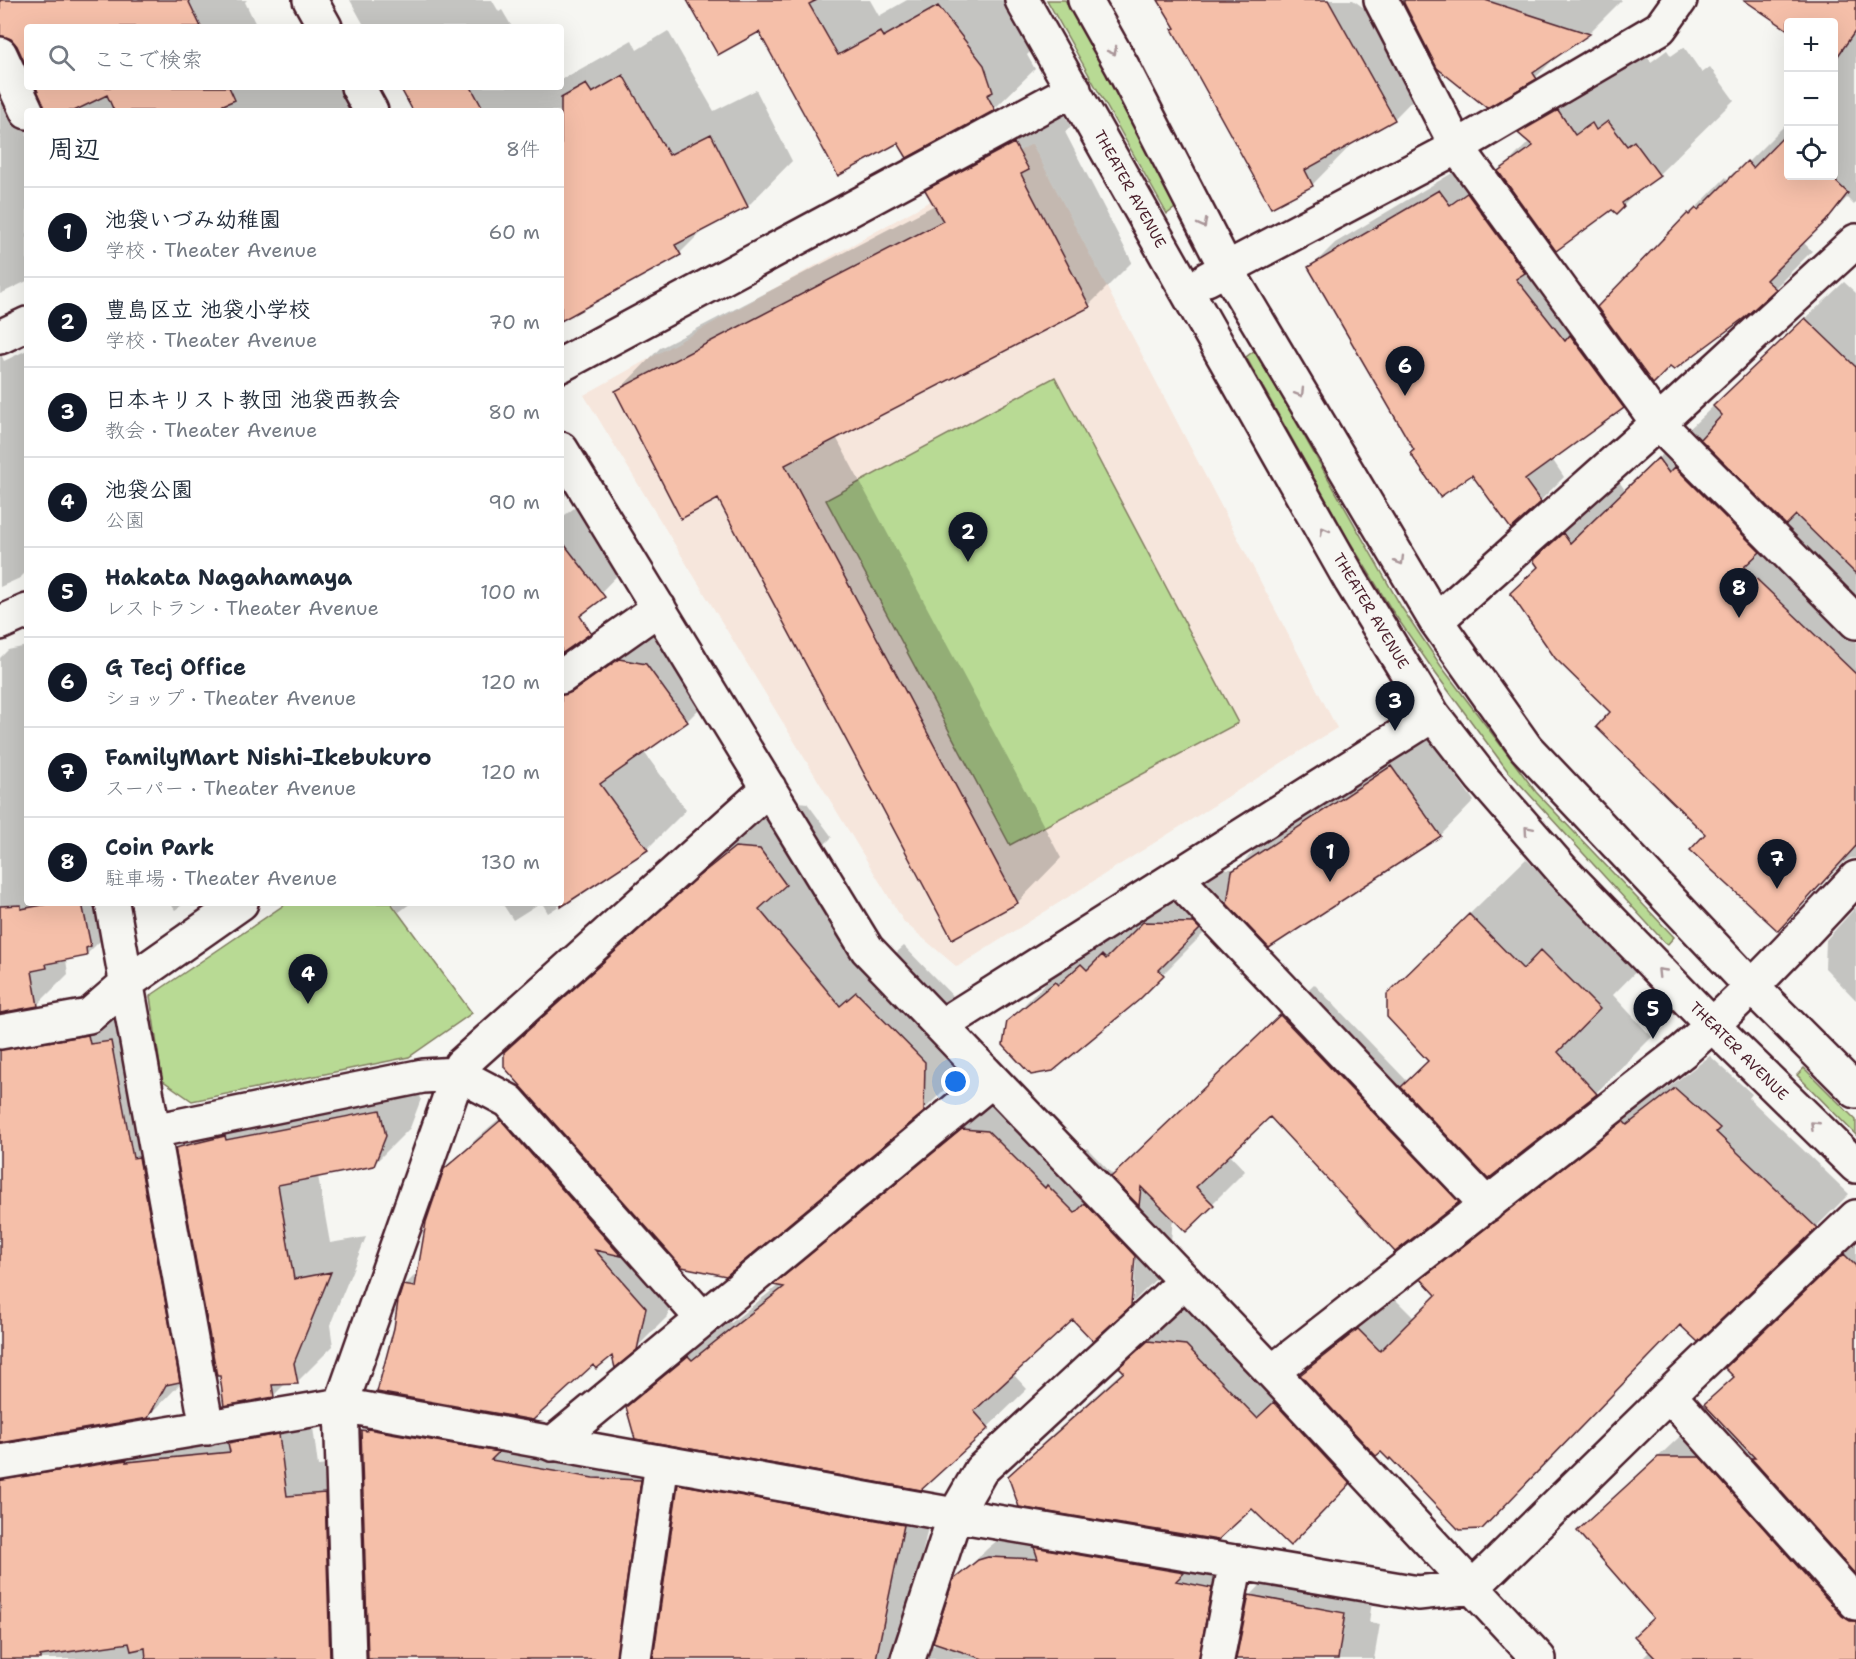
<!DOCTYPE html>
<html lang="ja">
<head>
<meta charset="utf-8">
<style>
	:root { --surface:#fff; --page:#f2f2f3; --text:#1f2937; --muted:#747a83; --line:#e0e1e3; --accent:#111827 }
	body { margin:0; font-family:"Shantell Sans","Klee One",sans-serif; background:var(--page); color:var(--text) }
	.controls { position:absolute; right:18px; top:18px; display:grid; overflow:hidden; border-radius:6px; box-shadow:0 6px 24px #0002 }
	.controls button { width:54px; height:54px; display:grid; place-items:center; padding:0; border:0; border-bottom:2px solid var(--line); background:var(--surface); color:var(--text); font:30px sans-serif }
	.you { position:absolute; left:956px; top:1082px; width:21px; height:21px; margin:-15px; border:4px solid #fff; border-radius:50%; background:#1a73e8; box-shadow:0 0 0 9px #1a73e833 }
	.badge { display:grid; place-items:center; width:39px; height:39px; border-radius:50%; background:var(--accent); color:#fff; font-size:20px; font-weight:700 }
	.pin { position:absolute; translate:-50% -50px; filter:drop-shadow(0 2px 3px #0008) }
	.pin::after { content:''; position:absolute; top:32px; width:21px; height:18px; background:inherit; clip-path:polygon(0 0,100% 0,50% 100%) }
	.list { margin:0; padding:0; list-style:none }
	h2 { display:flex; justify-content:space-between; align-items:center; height:78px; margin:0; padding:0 24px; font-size:26px }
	h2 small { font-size:20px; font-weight:400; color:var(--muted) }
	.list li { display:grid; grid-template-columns:39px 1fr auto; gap:18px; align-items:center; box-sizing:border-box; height:90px; padding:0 24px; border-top:2px solid var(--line) }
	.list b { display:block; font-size:22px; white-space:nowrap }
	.list p { margin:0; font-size:20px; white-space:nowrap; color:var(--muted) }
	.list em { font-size:20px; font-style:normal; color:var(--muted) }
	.icon { flex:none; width:33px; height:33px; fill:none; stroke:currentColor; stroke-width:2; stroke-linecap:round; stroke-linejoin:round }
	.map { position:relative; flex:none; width:1856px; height:1659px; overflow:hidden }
	.search { position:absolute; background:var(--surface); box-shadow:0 6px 24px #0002; left:24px; top:24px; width:540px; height:66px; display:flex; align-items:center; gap:15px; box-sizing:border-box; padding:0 21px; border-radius:6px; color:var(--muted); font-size:22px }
	.panel { position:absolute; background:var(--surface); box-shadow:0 6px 24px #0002; left:24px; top:108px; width:540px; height:798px; border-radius:6px }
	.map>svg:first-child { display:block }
</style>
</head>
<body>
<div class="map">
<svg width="1856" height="1659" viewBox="0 0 1856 1659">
	<rect width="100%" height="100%" fill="#f6f6f2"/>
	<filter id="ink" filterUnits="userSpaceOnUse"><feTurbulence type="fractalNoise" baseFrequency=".0167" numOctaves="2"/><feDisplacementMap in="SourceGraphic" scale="12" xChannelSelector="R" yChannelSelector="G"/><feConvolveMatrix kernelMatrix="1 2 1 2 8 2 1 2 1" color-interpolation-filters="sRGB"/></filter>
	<g filter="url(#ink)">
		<path fill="#f6e6dc" d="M 1032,144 L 1337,728 L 957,967 L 904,922 L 584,395 Z"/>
		<path fill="#b8da94" stroke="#817c60" stroke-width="1.5" d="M 1047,0 L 1065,0 L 1182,203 L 1167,214 Z
			M 1255,350 L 1402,608 L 1441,666 L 1536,792 L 1674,937 L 1667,945 L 1507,770 L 1436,674 L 1391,609 L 1350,542 L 1246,357 Z
			M 1055,377 L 1238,723 L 1010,845 L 826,500 Z
			M 287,903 L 391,903 L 472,1013 L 409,1057 L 192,1101 L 162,1080 L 150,996 Z
			M 1804,1068 L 1856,1120 L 1856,1135 L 1797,1075 Z"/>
		<path fill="#0003" d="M 0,0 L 247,0 L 245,2 L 257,27 L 27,27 L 27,87 L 370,87 L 370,89 L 348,111 L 27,111 L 27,281 L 0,294 Z
			M 350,0 L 492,0 L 499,12 L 502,10 L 512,27 L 365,27 Z
			M 689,0 L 870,0 L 879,16 L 907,0 L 1005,0 L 1024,25 L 1032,50 L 1027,55 L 1035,69 L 994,109 L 899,141 L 760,30 Z
			M 1160,0 L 1353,0 L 1382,21 L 1403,0 L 1622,0 L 1589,33 L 1561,52 L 1536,77 L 1442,70 L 1394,119 L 1358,138 L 1312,185 L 1177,27 Z
			M 1782,0 L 1856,0 L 1856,202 L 1854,205 L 1847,198 L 1803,242 L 1812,251 L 1775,288 L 1599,307 L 1726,177 L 1727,179 L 1734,172 L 1736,174 L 1785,125 L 1788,129 L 1788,176 L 1834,176 L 1834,22 L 1788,22 L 1788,28 L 1771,16 Z
			M 668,31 L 714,111 L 756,90 L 792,161 L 748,206 L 705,228 L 680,253 L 561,320 L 561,111 L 415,111 L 401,87 L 561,87 L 561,80 L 632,40 L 637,50 Z
			M 1633,36 L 1651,62 L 1667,50 L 1671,56 L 1684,47 L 1702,73 L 1710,67 L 1734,100 L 1659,174 L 1643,186 L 1617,212 L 1500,171 L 1530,141 L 1520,133 L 1594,59 Z
			M 1057,101 L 1071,126 L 1065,132 L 1132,262 L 1089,305 L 836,437 L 1061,858 L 1018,902 L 952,937 L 719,497 L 617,392 L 660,348 L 935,205 L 927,191 L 970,148 Z
			M 1464,166 L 1647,382 L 1623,406 L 1552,459 L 1564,477 L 1540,501 L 1416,449 L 1310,268 L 1335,243 Z
			M 1844,282 L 1856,293 L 1856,858 L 1851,858 L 1844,862 L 1778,929 L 1707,834 L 1612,712 L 1535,560 L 1618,480 L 1625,490 Z
			M 27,350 L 27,571 L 20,578 L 0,587 L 0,352 L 4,361 Z
			M 561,431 L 588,473 L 561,500 Z
			M 589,497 L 635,557 L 601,592 L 561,619 L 561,518 Z
			M 660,621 L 685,626 L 726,682 L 687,721 L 644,752 L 686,810 L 647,849 L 548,913 L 542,903 L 561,903 L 561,697 L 571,687 Z
			M 27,646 L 27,903 L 115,903 L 118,923 L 86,955 L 66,959 L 68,974 L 37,1005 L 15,1009 L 17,1013 L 119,1005 L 170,1127 L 210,1350 L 184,1376 L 179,1385 L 148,1417 L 15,1439 L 17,1443 L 310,1404 L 318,1466 L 356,1462 L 364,1638 L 369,1642 L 362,1431 L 393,1399 L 398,1400 L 400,1398 L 528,1421 L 520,1429 L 671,1449 L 648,1635 L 657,1644 L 679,1485 L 711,1454 L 935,1494 L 908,1621 L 925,1641 L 934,1646 L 955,1581 L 987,1549 L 1011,1529 L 1055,1528 L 1066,1517 L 1213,1541 L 1205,1550 L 1242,1557 L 1235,1642 L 1240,1644 L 1250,1596 L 1281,1564 L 1375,1582 L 1369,1622 L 1380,1624 L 1374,1659 L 0,1659 L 0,658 L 8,650 Z
			M 1425,733 L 1474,801 L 1441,835 L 1269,946 L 1230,897 L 1212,915 L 1217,920 L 1138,999 L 1008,1021 L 1063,966 L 1199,868 L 1236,869 L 1268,837 Z
			M 783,800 L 807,803 L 832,837 L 806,863 L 888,960 L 904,946 L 971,1015 L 970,1064 L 923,1111 L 648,1227 L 641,1234 L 677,1276 L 668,1316 L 636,1348 L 612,1354 L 593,1363 L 404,1286 L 419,1271 L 446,1169 L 478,1137 L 529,1093 L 505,1052 L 553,1005 Z
			M 1526,859 L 1580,914 L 1598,895 L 1655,952 L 1613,995 L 1652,1037 L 1596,1093 L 1489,1177 L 1485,1174 L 1458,1201 L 1270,1115 L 1229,1154 L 1245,1171 L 1186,1230 L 1173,1217 L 1169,1266 L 1133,1302 L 1137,1248 L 1134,1248 L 1130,1300 L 1132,1303 L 1093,1339 L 1073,1318 L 1012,1373 L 1027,1389 L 988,1427 L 921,1488 L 628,1408 L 666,1369 L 727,1319 L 731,1323 L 779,1285 L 776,1284 L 814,1247 L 1002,1091 L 1027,1093 L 1084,1150 L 1087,1148 L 1114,1176 L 1314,984 L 1408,1082 L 1430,1060 L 1445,938 Z
			M 170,903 L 185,903 L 175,910 Z
			M 392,903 L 411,903 L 399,912 Z
			M 502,903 L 540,903 L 513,920 Z
			M 1856,907 L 1856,1000 L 1825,968 L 1826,940 Z
			M 1710,1056 L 1752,1094 L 1749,1098 L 1849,1194 L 1816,1227 L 1680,1323 L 1390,1456 L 1382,1450 L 1325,1510 L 1252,1507 L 1010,1476 L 1045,1441 L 1124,1370 L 1121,1367 L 1184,1307 L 1220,1311 L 1292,1385 L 1336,1341 L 1392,1296 L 1414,1318 L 1438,1295 L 1423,1279 L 1457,1246 L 1658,1089 L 1661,1093 Z
			M 416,1075 L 421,1099 L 410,1128 L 373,1165 L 318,1176 L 330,1243 L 366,1237 L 330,1325 L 333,1346 L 297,1382 L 286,1383 L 273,1396 L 221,1374 L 177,1148 L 213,1112 Z
			M 1856,1243 L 1856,1659 L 1642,1659 L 1650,1651 L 1654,1617 L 1579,1531 L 1690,1427 L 1728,1427 L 1706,1404 L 1735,1376 L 1757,1337 Z"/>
		<path fill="#f5bfa9" stroke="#4a1f2b" stroke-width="1.5" d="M 0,0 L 188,0 L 201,27 L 27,27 L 27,68 L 17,46 L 11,39 L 0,36 Z
			M 687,0 L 817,0 L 809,4 L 838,55 L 880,32 L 883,37 L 938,6 L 984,65 L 993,92 L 987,95 L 995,110 L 907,158 L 898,143 L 838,176 L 759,32 L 718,55 Z
			M 1158,0 L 1328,0 L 1395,120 L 1305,170 L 1313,186 L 1271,208 L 1172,29 L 1175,28 Z
			M 1404,0 L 1485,0 L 1590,34 L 1533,73 L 1537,79 L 1487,108 L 1437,68 L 1404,3 Z
			M 1744,0 L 1856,0 L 1856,30 L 1835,60 L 1833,22 L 1788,22 L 1788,30 Z
			M 623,75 L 669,155 L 711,134 L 748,207 L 675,245 L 681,255 L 561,321 L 561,98 L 586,84 L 592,93 Z
			M 36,87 L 229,87 L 235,100 L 209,111 L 114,111 L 107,95 L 74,111 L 45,111 Z
			M 400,87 L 471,87 L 484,111 L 413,111 Z
			M 1558,110 L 1575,135 L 1592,123 L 1596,130 L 1608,121 L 1627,146 L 1634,141 L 1660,176 L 1622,203 L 1624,207 L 1617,214 L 1612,210 L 1556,251 L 1498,171 L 1533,146 L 1518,133 Z
			M 1787,133 L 1788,176 L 1830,176 L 1848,193 L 1826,221 L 1766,280 L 1776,289 L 1744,318 L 1674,370 L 1670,367 L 1653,384 L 1597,307 L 1688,213 L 1689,215 L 1696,208 L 1698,210 L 1747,161 L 1753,168 Z
			M 1014,143 L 1029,170 L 1021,174 L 1090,307 L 785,465 L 1018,903 L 952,939 L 718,499 L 681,519 L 615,391 L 943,221 L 925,190 Z
			M 1439,190 L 1450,205 L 1467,193 L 1525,273 L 1516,279 L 1565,341 L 1570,335 L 1624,408 L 1525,480 L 1541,502 L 1511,529 L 1472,475 L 1440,497 L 1410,453 L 1414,450 L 1308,267 Z
			M 1805,318 L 1856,367 L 1856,574 L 1796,515 L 1786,525 L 1700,439 L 1722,415 L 1713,406 Z
			M 1658,458 L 1669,473 L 1675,467 L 1760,552 L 1744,567 L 1856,674 L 1856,846 L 1778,931 L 1690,850 L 1705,834 L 1596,727 L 1610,712 L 1555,658 L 1510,593 L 1538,567 L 1533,560 L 1563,533 L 1570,543 Z
			M 561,540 L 605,597 L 580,616 L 591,633 L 561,654 Z
			M 619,659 L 646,664 L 688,722 L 600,784 L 648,850 L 561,907 L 561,695 L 572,692 Z
			M 1391,766 L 1441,836 L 1269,948 L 1227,904 L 1232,871 Z
			M 735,847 L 760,849 L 786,885 L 759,909 L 840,1006 L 856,992 L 925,1062 L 924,1112 L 726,1276 L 682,1267 L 504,1067 L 504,1052 L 694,880 Z
			M 53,903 L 82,903 L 91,946 L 86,948 L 87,956 L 46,964 L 47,968 L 32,971 L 38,1006 L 0,1013 L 0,906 L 21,905 L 21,909 Z
			M 1469,914 L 1523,969 L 1541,950 L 1600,1009 L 1558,1052 L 1597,1094 L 1488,1179 L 1401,1087 L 1428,1061 L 1387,1017 L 1387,994 Z
			M 1143,922 L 1194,923 L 1200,929 L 1159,970 L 1164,975 L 1139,1000 L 1053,1071 L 1031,1075 L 1003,1045 L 1007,1021 L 1055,982 L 1058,985 L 1081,964 L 1087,970 L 1102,955 L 1106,959 Z
			M 1280,1015 L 1459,1202 L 1395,1252 L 1270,1117 L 1196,1187 L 1214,1205 L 1186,1232 L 1141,1187 L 1139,1206 L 1111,1177 Z
			M 88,1035 L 90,1044 L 111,1041 L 133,1158 L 139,1157 L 180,1382 L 166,1385 L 148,1418 L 0,1443 L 0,1050 Z
			M 1675,1088 L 1720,1128 L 1716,1132 L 1817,1228 L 1698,1342 L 1680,1325 L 1482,1529 L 1459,1530 L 1390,1458 L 1389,1460 L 1381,1452 L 1376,1456 L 1300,1375 L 1358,1329 L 1380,1351 L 1436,1295 L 1421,1279 L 1623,1121 L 1627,1125 Z
			M 380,1110 L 386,1136 L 374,1166 L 278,1185 L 294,1279 L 331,1272 L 294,1363 L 298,1384 L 272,1385 L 274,1397 L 224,1406 L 220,1376 L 217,1376 L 175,1148 L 225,1136 L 226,1140 Z
			M 501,1120 L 621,1256 L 595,1250 L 646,1308 L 637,1350 L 615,1368 L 612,1356 L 596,1369 L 593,1365 L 533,1420 L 377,1392 L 394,1328 L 398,1301 L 403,1285 L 415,1287 L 426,1222 L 444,1169 Z
			M 962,1129 L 988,1131 L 1045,1188 L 1047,1185 L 1075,1213 L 1085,1203 L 1135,1256 L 1131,1306 L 1093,1341 L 1073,1320 L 974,1411 L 989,1428 L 921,1490 L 635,1439 L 626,1407 L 688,1356 L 692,1360 L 784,1287 L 773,1285 Z
			M 1844,1254 L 1856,1266 L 1856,1575 L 1751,1458 L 1755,1458 L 1704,1404 L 1734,1377 L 1725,1368 Z
			M 1148,1341 L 1186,1345 L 1257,1418 L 1274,1402 L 1350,1484 L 1290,1546 L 1252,1509 L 1218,1540 L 1019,1507 L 1008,1476 L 1124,1372 L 1119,1367 Z
			M 368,1429 L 499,1452 L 491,1460 L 593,1478 L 641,1480 L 616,1659 L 368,1659 L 361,1430 L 367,1431 Z
			M 279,1434 L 287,1496 L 325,1493 L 330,1659 L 146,1659 L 145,1648 L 131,1651 L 129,1643 L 40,1656 L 40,1659 L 0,1659 L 0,1480 L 127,1460 L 126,1462 L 230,1452 L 228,1443 Z
			M 1658,1457 L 1700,1457 L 1842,1616 L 1850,1621 L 1856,1621 L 1856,1659 L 1656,1659 L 1634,1636 L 1653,1618 L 1577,1531 Z
			M 678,1484 L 904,1525 L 876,1659 L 653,1659 Z
			M 1034,1547 L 1184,1573 L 1176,1581 L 1212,1588 L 1199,1659 L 983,1659 L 933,1642 L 953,1580 L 978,1560 L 988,1557 L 1038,1559 Z
			M 1249,1595 L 1345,1613 L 1338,1659 L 1236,1659 Z"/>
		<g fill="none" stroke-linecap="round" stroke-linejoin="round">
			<g stroke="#4a1f2b" stroke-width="38">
				<path id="minor" d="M 310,0 L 325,27
					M 1022,0 L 1351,581 L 1433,715 L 1482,778 L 1563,871 L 1713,1026 L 1856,1166
					M 1085,0 L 1122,66 L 1226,268 L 1436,621 L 1526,748 L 1752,987 L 1856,1091
					M 1381,0 L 1457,147 L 1658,423 L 1856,622
					M 0,54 L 27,112
					M 358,87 L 371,111
					M 1207,279 L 1457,147 L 1660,28 L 1680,0
					M 0,337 L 27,324
					M 561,365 L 1074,89
					M 561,449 L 867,949 L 1272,1372 L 1539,1659
					M 1436,621 L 1658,423 L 1856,241
					M 0,623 L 27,611
					M 561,677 L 659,608
					M 1176,877 L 1487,1205
					M 112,903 L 207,1428
					M 941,1026 L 1433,715
					M 0,1032 L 89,1016 L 127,983 L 241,903
					M 153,1131 L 423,1076 L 458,1074 L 509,1101 L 703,1319
					M 1272,1372 L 1683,1051 C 1745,998 1800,937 1856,878
					M 1669,1395 L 1856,1603
					M 552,1444 L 992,1080
					M 0,1462 L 341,1405 L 955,1515 L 1418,1593 L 1473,1587 L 1669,1395 L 1856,1217
					M 349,1659 L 341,1405 L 461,1065 L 769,788
					M 634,1659 L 662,1463
					M 908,1659 L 955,1515 L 981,1470 L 1185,1281
					M 1217,1659 L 1236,1562"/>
			</g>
			<use href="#minor" stroke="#f6f6f2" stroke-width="33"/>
		</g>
		<defs><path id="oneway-chevron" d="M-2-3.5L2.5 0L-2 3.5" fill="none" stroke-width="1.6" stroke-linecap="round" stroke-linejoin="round" transform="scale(1.5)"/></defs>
		<g stroke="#a99598">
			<use href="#oneway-chevron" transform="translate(1113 51) rotate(61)"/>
			<use href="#oneway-chevron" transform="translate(1203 224) rotate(62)"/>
			<use href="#oneway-chevron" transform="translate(1300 393) rotate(59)"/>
			<use href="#oneway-chevron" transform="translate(1324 531) rotate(-119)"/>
			<use href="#oneway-chevron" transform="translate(1400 561) rotate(59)"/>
			<use href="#oneway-chevron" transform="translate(1528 830) rotate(-131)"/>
			<use href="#oneway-chevron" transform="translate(1661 972) rotate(-134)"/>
			<use href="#oneway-chevron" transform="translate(1814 1125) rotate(-136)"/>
		</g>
	</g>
	<g text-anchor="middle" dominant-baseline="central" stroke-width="4.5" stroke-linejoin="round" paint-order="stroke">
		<g font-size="15" fill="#4a1f2b" stroke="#f6f6f2">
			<text transform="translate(1130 189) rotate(61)">THEATER AVENUE</text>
			<text transform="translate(1371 611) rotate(59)">THEATER AVENUE</text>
			<text transform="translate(1739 1051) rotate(45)">THEATER AVENUE</text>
		</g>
	</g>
</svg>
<div class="controls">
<button>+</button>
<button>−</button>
<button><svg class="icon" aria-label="locate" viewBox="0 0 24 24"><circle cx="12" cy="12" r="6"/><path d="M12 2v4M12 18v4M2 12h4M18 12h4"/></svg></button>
</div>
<div class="you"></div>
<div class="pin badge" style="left:1330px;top:882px">1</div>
<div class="pin badge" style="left:968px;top:562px">2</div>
<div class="pin badge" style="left:1395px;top:731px">3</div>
<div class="pin badge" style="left:308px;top:1004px">4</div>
<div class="pin badge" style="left:1653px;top:1039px">5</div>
<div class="pin badge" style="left:1405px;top:396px">6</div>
<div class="pin badge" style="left:1777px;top:889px">7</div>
<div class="pin badge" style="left:1739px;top:618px">8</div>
<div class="search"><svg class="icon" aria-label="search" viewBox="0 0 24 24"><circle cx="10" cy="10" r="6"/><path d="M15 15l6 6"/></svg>ここで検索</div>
<section class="panel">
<h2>周辺<small>8件</small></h2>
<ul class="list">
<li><span class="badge">1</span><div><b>池袋いづみ幼稚園</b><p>学校 · Theater Avenue</p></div><em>60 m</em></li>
<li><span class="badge">2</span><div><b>豊島区立 池袋小学校</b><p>学校 · Theater Avenue</p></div><em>70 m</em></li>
<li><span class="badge">3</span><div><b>日本キリスト教団 池袋西教会</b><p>教会 · Theater Avenue</p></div><em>80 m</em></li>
<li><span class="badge">4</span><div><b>池袋公園</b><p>公園</p></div><em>90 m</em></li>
<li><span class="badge">5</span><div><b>Hakata Nagahamaya</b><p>レストラン · Theater Avenue</p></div><em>100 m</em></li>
<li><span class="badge">6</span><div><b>G Tecj Office</b><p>ショップ · Theater Avenue</p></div><em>120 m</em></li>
<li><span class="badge">7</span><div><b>FamilyMart Nishi-Ikebukuro</b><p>スーパー · Theater Avenue</p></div><em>120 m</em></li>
<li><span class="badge">8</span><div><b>Coin Park</b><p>駐車場 · Theater Avenue</p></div><em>130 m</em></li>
</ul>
</section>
</div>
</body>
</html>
